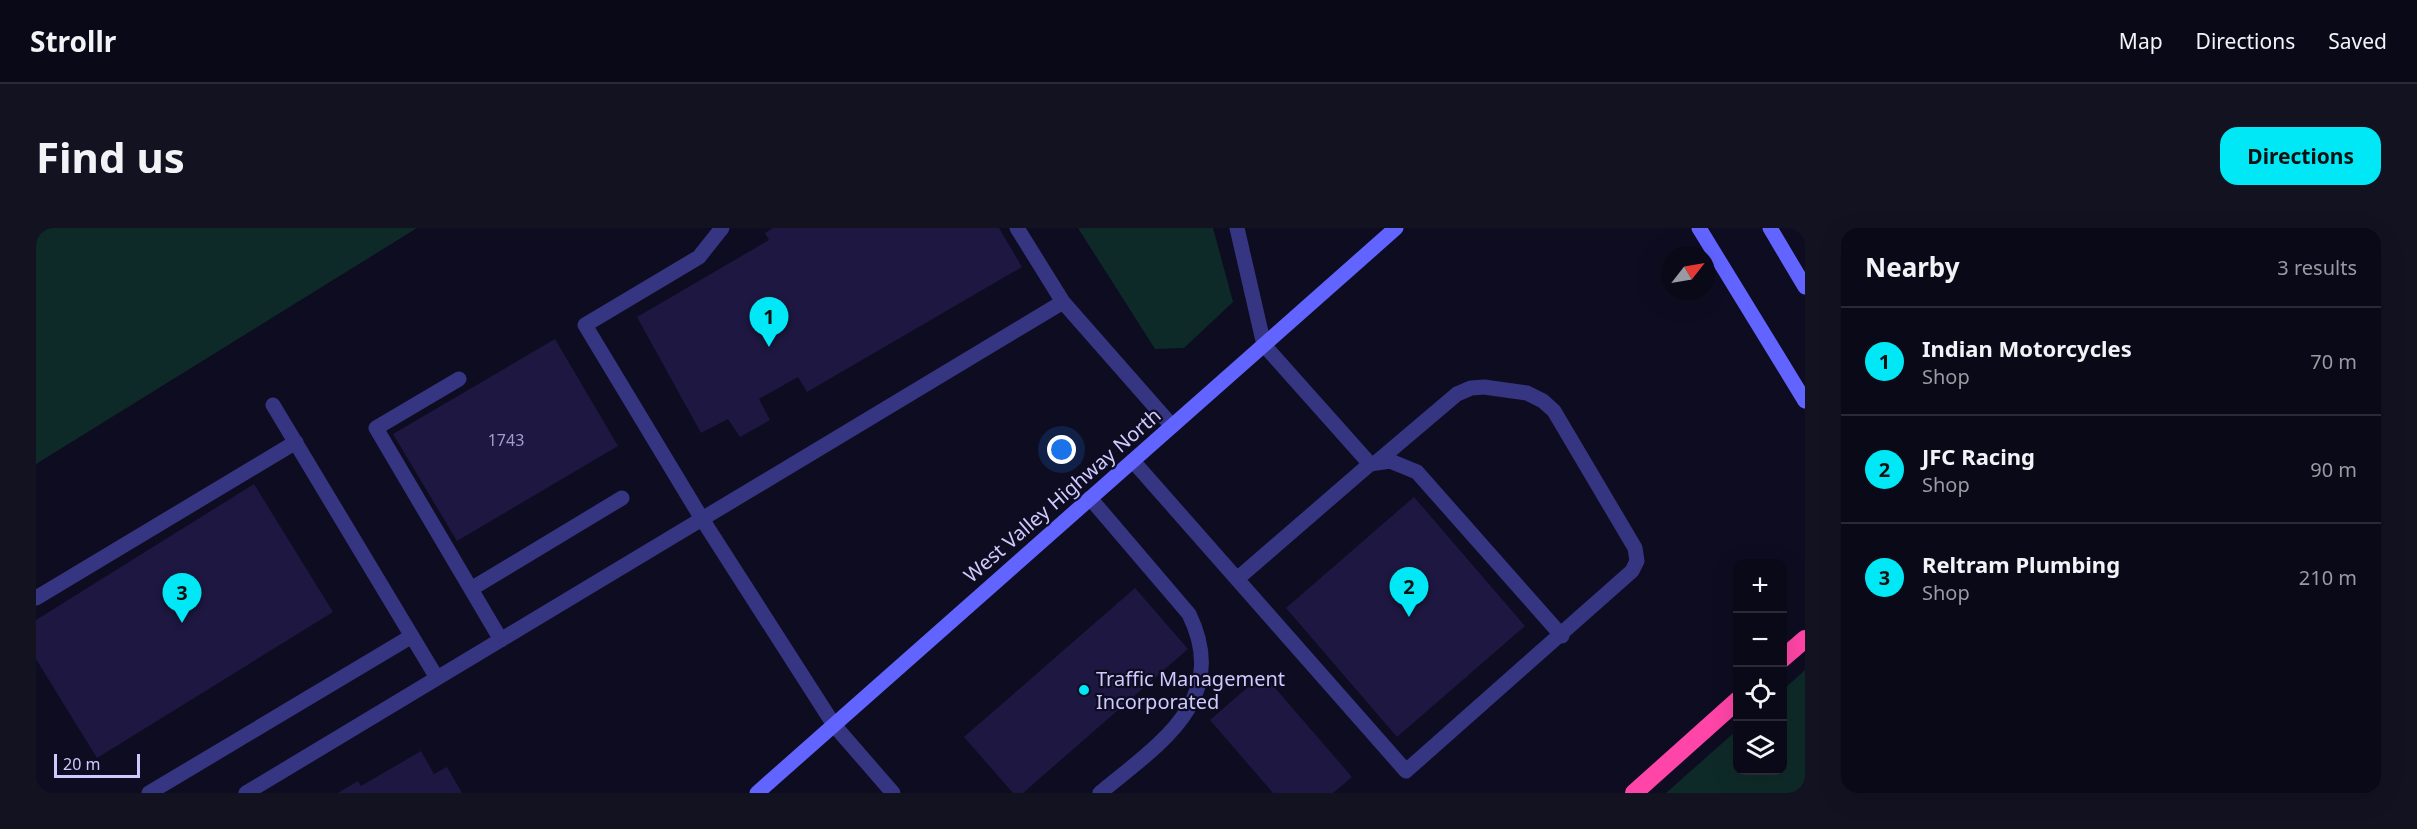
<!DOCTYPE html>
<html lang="en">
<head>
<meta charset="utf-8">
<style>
	:root { --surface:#0a0918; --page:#131221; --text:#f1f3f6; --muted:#999aa2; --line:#2a2a37; --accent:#00e8f5 }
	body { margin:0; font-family:"Noto Sans",sans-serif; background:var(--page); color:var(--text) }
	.controls { position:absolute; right:18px; bottom:18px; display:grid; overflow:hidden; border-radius:12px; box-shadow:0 6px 24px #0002 }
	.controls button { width:54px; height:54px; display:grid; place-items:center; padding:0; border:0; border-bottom:2px solid var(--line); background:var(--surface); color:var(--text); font:30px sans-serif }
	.compass { position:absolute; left:1625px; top:18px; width:54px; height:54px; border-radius:50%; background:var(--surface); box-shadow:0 6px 24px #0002; rotate:59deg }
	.scale { position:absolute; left:18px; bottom:15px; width:86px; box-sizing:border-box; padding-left:6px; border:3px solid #cecaff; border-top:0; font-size:16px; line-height:21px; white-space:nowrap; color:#cecaff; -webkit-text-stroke:4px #0e0c20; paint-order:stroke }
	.you { position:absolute; left:1026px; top:222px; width:21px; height:21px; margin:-15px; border:4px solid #fff; border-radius:50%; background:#1a73e8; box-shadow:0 0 0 9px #1a73e833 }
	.badge { display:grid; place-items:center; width:39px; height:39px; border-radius:50%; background:var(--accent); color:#111; font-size:20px; font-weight:700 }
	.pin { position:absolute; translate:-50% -50px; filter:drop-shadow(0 2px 3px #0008) }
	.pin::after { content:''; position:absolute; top:32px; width:21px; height:18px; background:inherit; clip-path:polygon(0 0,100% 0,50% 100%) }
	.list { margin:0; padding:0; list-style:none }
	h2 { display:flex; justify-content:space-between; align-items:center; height:78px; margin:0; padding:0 24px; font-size:26px }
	h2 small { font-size:20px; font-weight:400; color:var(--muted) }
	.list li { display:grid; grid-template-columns:39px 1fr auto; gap:18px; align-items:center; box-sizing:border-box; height:108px; padding:0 24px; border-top:2px solid var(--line) }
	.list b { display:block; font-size:22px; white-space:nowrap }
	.list p { margin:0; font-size:20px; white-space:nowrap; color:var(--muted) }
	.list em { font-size:20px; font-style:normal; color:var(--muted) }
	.icon { flex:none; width:33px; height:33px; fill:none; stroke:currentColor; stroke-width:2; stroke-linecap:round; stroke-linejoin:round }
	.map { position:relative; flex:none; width:1769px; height:565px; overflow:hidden; border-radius:18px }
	header { display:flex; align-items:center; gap:36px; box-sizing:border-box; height:84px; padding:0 30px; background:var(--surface); border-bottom:2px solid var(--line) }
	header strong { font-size:28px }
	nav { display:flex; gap:33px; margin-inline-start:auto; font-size:21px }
	.intro { display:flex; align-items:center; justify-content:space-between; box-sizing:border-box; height:144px; padding:0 36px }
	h1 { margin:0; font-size:42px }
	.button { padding:15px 27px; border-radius:18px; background:var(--accent); color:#111; font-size:21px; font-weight:700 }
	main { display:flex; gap:36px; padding:0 36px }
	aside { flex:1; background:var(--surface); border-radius:18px; box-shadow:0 6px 24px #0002 }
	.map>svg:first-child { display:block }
</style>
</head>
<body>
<header>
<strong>Strollr</strong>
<nav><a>Map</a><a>Directions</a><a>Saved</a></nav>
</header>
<div class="intro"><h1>Find us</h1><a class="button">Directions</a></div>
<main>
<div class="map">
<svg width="1769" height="565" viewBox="0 0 1769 565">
	<rect width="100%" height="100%" fill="#0e0c20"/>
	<path fill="#0e2a28" d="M 0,0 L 381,0 L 0,236 Z
		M 1042,0 L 1177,0 L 1197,74 L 1148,120 L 1119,121 Z
		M 1769,442 L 1769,565 L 1630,565 L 1701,502 L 1702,542 L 1746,542 L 1747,462 Z"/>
	<path fill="#1e1741" d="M 737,0 L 963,0 L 986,39 L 771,164 L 762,149 L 723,171 L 734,192 L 704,209 L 692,191 L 665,205 L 601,89 L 733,12 L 729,5 Z
		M 519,111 L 582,218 L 421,313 L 357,206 Z
		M 218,256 L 297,384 L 61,530 L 0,431 L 0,392 Z
		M 1378,269 L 1489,398 L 1361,509 L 1250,380 Z
		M 1099,360 L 1152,421 L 987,565 L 977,565 L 928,509 Z
		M 1227,446 L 1316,549 L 1297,565 L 1237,565 L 1174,492 Z
		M 385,523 L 398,546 L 411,539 L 426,565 L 302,565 L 322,553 L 325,558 Z"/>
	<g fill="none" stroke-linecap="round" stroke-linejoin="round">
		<path stroke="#353581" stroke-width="15" d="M 686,0 L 663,29 L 549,97 L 666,291 L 798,497 L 857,565
			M 981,0 L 1027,74 L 1136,198
			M 1201,0 L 1228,117 L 1334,236
			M 423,151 L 340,200 L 465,412
			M 237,177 L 401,450
			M 1097,233 L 1370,543 L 1596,343 L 1601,333 L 1599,320 L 1518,183 L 1507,173 L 1491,165 L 1448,159 L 1435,160 L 1421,166 L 1342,233
			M 1054,270 L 1153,386 C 1195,472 1123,516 1064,565
			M 1201,351 L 1334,236 L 1354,233 L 1381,244 L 1526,408
			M 435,361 L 586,270
			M 0,370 L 260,214
			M 113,565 L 376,408
			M 210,565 L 1027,74"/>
		<path stroke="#6164ff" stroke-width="15" d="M 1663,0 L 1769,173
			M 1734,0 L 1769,59
			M 721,565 L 1360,0"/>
		<path stroke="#ff45a7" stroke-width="18" d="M 1746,431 L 1769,411
			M 1598,565 L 1702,472"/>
	</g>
	<circle fill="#00e8f5" stroke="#0e0c20" stroke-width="2" cx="1048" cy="462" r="6"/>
	<g text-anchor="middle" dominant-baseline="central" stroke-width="4.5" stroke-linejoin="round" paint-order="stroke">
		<g font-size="16" fill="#a29dd0">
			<text x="470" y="212">1743</text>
		</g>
		<g font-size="20" fill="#cecaff" stroke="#0e0c20">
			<text transform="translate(1026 267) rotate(-41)">West Valley Highway North</text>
		</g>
		<g font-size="20" fill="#cecaff" stroke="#0e0c20" text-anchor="start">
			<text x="1060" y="450">Traffic Management<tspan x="1060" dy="23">Incorporated</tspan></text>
		</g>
	</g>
</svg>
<div class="controls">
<button>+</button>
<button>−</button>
<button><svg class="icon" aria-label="locate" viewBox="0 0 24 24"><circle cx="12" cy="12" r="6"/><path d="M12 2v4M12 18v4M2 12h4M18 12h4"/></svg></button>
<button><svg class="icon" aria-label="layers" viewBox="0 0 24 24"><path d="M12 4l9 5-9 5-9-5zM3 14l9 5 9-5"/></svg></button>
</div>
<svg class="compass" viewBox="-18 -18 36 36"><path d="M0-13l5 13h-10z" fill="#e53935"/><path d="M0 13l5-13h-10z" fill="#999aa2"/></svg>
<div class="scale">20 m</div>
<div class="you"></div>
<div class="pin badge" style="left:733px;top:119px">1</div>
<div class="pin badge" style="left:1373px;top:389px">2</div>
<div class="pin badge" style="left:146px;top:395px">3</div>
</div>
<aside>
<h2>Nearby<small>3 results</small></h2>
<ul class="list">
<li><span class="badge">1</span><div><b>Indian Motorcycles</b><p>Shop</p></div><em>70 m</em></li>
<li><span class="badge">2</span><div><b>JFC Racing</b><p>Shop</p></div><em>90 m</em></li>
<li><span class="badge">3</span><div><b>Reltram Plumbing</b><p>Shop</p></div><em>210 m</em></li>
</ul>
</aside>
</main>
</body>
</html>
